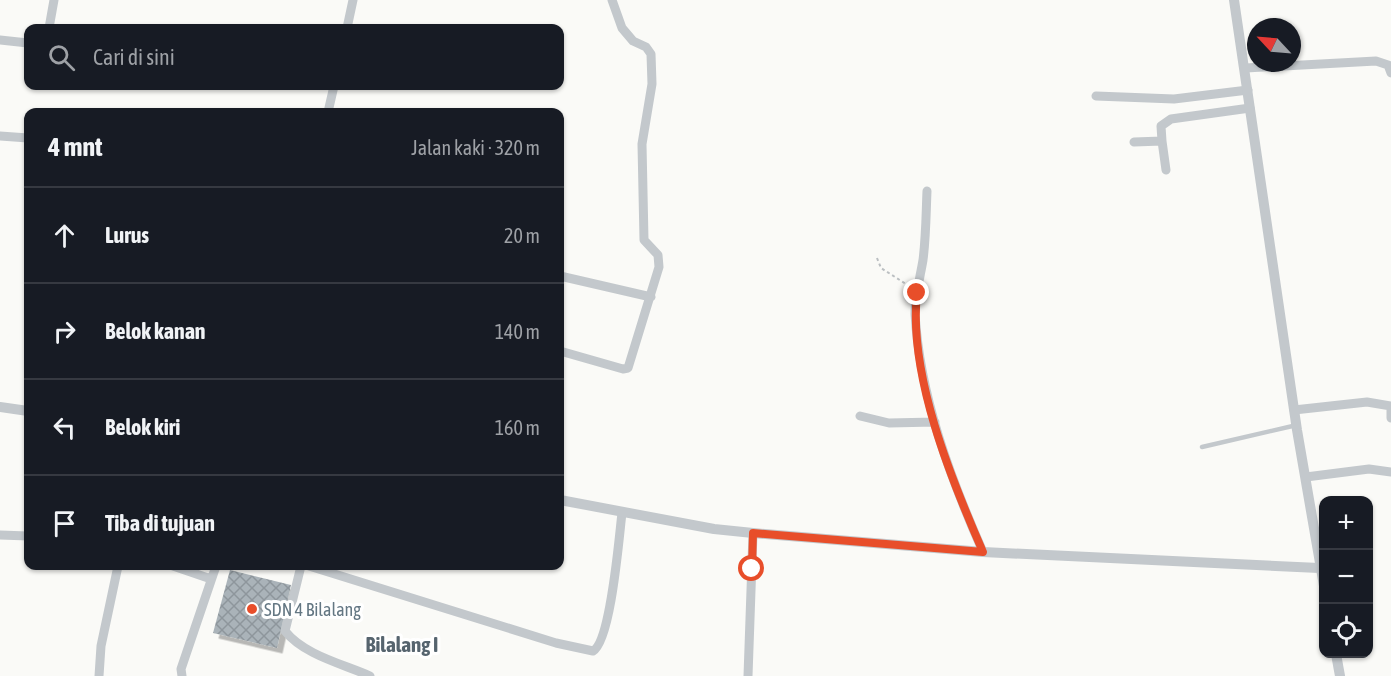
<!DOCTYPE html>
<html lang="id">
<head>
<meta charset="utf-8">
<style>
	:root { --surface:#171b24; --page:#20242c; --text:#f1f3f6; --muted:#9ea1a6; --line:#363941 }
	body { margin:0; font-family:"Asap Condensed",sans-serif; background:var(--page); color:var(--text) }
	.controls { position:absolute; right:18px; bottom:18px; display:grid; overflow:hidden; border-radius:12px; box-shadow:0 2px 4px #0004 }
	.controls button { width:54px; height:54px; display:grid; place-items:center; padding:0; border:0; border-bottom:2px solid var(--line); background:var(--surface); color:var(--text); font:30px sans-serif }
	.compass { position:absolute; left:1247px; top:18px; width:54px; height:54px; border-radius:50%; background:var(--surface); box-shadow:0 2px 4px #0004; rotate:296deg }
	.stop { position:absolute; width:18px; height:18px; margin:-14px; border:4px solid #e84e2a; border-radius:50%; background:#fff }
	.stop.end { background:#e84e2a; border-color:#fff; box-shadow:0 2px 6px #0008 }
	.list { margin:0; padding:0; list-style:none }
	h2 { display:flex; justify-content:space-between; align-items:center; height:78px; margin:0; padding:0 24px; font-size:26px }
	h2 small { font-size:20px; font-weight:400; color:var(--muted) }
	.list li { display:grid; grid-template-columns:39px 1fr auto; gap:18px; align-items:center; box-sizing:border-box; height:96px; padding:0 24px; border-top:2px solid var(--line) }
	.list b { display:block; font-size:22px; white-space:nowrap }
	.list em { font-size:20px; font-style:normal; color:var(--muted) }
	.icon { flex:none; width:33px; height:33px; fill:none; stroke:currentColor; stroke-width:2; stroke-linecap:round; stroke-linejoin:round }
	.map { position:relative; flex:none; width:1391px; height:676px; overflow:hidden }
	.search { position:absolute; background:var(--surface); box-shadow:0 2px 4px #0004; left:24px; top:24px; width:540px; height:66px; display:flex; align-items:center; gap:15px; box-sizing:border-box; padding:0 21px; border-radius:12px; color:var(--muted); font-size:22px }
	.panel { position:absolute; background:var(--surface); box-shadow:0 2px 4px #0004; left:24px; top:108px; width:540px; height:462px; border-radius:12px }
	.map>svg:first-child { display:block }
</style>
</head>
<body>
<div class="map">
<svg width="1391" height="676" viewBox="0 0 1391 676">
	<defs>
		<pattern id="building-cross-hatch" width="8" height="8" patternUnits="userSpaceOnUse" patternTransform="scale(1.5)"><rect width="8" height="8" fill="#aab3b9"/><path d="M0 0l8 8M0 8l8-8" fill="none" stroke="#8e969c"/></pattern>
		<filter id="shadow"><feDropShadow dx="5.5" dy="5.5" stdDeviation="0" flood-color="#0004"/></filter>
	</defs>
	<rect width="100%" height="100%" fill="#fafaf7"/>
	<path fill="url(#building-cross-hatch)" filter="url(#shadow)" d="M 230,570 L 291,585 L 277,648 L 213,633 Z"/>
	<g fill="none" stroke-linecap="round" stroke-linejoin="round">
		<path stroke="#bbbfc2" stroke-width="2" stroke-dasharray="3 3" stroke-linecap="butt" d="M 877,258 L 881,268 L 909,286"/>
		<path stroke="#c3c8cc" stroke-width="4.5" d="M 1202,447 L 1297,425"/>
		<path stroke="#c3c8cc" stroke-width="9" d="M 49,28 L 54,0
			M 347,28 L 353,0
			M 0,40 L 28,43
			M 1246,68 L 1376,61 L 1388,65 L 1391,73
			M 1096,96 L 1174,99 L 1248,90
			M 328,112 L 334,86
			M 0,136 L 28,138
			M 1162,141 L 1166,170
			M 1134,142 L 1162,141 L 1161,126 L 1171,119 L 1250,108
			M 927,191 C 926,214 926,237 923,260 C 920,278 915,296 915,314 C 920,397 950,477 983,552
			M 560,276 L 651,297
			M 560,351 L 623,369 L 628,368 L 659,267 L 658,255 L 644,240 L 642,144 L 652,84 L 651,54 L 646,47 L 633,41 L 622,28 L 612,0
			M 1391,406 L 1391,418
			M 1294,410 L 1367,402 L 1391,406
			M 860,416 L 889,423 L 935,422
			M 1306,477 L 1369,469 L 1391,472
			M 0,535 L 28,536
			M 173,566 L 211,579
			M 301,566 L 285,631 C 304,655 343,664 370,676
			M 309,566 L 556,643 L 593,651 C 611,641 619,537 622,513
			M 99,676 L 101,646 L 118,566
			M 182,676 L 181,669 L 216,566
			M 748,676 L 753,533"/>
		<path stroke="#c3c8cc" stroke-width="10" d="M 1234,0 L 1297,430 L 1324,586
			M 0,407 L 28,411
			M 560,500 L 714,529 L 753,533 L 983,552 L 1319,568
			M 1336,654 L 1340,676"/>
	</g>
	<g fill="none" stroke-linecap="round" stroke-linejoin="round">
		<path stroke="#e84e2a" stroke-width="8" d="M 752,569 L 753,533 L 983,552 C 951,479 908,374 917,293"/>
	</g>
	<circle fill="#e84e2a" stroke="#fff" stroke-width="2" cx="252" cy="609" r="6"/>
	<g text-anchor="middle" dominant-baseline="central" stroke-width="6" stroke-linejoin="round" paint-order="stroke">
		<g font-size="18" fill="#647783" stroke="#fff" text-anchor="start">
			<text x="264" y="609">SDN 4 Bilalang</text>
		</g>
		<g font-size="21" font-weight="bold" fill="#56646e" stroke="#fff">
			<text x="402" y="644">Bilalang I</text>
		</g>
	</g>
</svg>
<div class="controls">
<button>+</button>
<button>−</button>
<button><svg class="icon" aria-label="locate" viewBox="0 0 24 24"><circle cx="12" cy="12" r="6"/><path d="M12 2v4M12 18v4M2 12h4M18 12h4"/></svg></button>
</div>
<svg class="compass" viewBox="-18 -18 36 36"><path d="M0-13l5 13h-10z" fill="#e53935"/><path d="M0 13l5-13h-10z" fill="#9ea1a6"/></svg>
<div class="stop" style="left:752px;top:569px"></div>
<div class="stop end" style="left:917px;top:293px"></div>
<div class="search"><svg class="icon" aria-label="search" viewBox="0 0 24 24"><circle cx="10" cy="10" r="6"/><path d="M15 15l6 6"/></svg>Cari di sini</div>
<section class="panel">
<h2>4 mnt<small>Jalan kaki · 320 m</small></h2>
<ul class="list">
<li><svg class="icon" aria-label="ahead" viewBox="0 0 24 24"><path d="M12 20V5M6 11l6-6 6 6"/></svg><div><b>Lurus</b></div><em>20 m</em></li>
<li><svg class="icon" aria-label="right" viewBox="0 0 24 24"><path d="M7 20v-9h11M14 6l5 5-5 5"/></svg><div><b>Belok kanan</b></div><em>140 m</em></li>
<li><svg class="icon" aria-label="left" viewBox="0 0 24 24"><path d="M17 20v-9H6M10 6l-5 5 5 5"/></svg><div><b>Belok kiri</b></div><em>160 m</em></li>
<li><svg class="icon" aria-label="arrive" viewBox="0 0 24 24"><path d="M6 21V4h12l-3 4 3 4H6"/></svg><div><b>Tiba di tujuan</b></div></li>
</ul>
</section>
</div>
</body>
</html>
